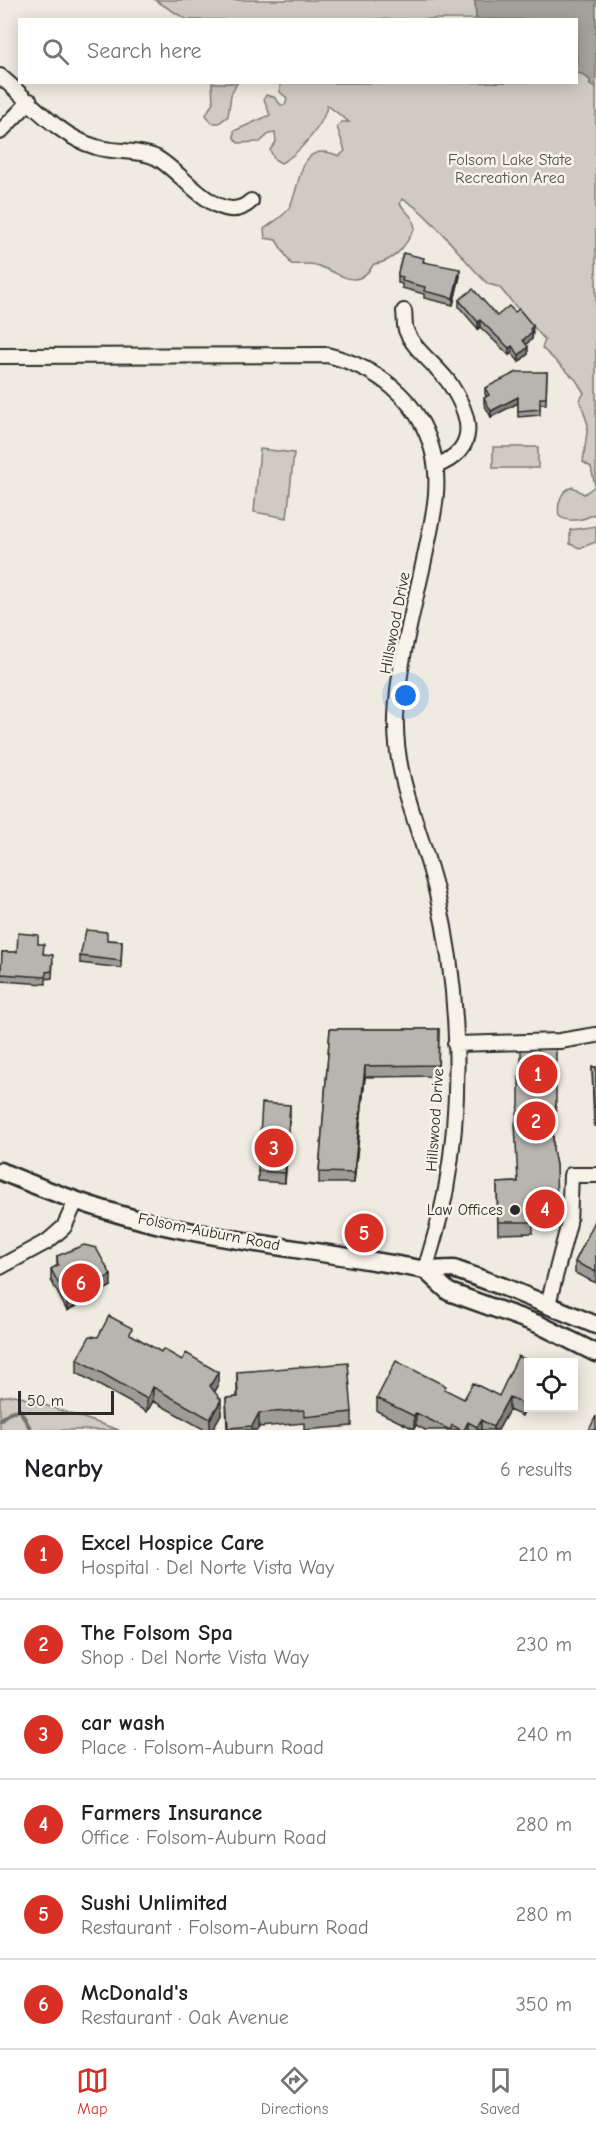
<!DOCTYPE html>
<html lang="en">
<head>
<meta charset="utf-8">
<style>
	:root { --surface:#fff; --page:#f2f2f2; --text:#202124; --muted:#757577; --line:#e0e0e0; --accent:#d93025 }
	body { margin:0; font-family:"Comic Neue",sans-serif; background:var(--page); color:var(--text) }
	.controls { position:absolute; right:18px; bottom:18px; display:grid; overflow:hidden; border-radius:0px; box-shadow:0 3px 15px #0003 }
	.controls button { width:54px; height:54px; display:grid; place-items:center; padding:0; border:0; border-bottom:2px solid var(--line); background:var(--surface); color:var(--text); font:30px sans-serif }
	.scale { position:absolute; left:18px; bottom:15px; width:96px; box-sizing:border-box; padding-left:6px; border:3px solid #2b2b2b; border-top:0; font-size:16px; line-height:21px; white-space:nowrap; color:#2b2b2b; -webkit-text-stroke:4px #f7f3e8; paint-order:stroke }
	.you { position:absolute; left:406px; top:696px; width:21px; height:21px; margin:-15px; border:4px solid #fff; border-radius:50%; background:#1a73e8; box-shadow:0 0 0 9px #1a73e833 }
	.badge { display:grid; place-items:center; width:39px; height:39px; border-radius:50%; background:var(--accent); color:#fff; font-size:20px; font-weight:700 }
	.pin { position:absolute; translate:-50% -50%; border:3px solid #fff; box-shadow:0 2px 6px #0006 }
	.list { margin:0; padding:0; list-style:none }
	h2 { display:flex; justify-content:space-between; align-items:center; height:78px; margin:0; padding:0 24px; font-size:26px }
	h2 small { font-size:20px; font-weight:400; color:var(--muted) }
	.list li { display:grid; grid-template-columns:39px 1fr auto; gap:18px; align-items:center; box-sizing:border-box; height:90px; padding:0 24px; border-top:2px solid var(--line) }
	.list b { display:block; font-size:22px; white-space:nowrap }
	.list p { margin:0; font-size:20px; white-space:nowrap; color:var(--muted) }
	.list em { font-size:20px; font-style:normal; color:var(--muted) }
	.icon { flex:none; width:33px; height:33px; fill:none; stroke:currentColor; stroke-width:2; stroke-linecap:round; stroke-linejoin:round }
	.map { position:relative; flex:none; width:596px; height:1430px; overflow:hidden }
	.search { position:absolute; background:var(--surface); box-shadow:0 3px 15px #0003; left:18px; right:18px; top:18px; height:66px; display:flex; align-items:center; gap:15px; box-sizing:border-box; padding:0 21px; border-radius:0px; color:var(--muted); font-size:22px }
	.sheet { height:618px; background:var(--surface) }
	nav { display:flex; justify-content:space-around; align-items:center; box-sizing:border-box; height:84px; border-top:2px solid var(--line); background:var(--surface); font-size:16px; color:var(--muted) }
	nav a { display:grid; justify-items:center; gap:3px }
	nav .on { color:var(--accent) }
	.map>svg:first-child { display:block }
</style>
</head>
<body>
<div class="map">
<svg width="596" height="1430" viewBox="0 0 596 1430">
	<rect width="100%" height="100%" fill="#efebe0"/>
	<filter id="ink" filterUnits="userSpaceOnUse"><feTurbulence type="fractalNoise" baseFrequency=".0167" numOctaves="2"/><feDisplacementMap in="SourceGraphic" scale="12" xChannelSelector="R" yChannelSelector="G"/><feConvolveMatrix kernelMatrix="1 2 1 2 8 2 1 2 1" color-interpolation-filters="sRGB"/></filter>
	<g filter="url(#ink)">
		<path fill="#cfcbc2" stroke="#7d7b76" stroke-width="1.5" d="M 155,0 L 475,0 L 476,19 L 187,20 Z
			M 577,73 L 582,74 L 590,80 L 590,85 L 596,88 L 596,513 C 586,519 570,524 559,516 C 557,505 560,490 573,487 L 584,494 L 595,486 L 591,467 L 583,462 L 588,425 L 580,400 L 584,393 L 576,380 L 542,348 L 545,340 L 499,287 L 488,284 C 466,264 426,208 402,199 L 400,204 L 412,218 L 415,228 C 406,245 395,262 374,264 C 355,294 339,271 315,265 C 308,263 299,265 291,264 L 276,240 L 265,238 L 264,229 C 271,223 285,216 289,208 C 302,185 297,138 339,156 L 345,151 L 337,127 L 341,122 L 349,122 L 327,105 C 325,124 298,155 281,163 L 274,159 L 270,150 L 276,142 L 275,133 L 269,134 L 260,142 L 238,143 L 234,138 L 234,131 L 270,115 L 264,99 L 266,95 L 274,97 L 281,105 L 285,105 L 287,98 L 280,92 L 280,83 L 576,82 Z
			M 212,83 L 237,83 L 231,95 L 228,116 L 219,123 L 212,123 L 206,115 L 213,102 Z
			M 493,447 L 538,447 L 538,468 L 493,468 Z
			M 260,449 L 294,453 L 287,518 L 254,512 Z
			M 596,526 L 596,542 L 580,548 L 570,544 L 570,530 Z
			M 15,1395 L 119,1430 L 0,1430 L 0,1397 Z"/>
		<path fill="#a4a29a" stroke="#74726e" stroke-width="1.5" d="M 475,0 L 596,0 L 596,88 L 590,85 L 590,80 L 582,74 L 577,73 L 576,20 L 476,19 Z"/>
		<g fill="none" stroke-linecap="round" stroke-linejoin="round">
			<path stroke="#74726e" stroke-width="4" d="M 0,1420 L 10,1412 L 20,1410 L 31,1430"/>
			<g stroke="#2b2b2b" stroke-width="18">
				<path id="minor" d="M 0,76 C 29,100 59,137 96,147 C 115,153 136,149 155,157 C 181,169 220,231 251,201
					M 0,132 L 30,101
					M 404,311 C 405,317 404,325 406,330 C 414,351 438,366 450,384 C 472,418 479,449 436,466
					M 0,356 L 327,355 C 376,367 418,398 432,449 C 442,484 433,517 426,551 C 415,605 398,661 396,717 C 394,780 423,834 437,894 C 459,986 463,1096 446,1189 C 441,1217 433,1243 425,1270
					M 455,1044 L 560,1041 L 596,1035
					M 0,1267 L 48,1241 L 64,1227 L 76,1201
					M 548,1304 L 569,1223 L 571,1175 L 596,1175"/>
			</g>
			<g stroke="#2b2b2b" stroke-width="21">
				<path id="major" d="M 0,1171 C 52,1193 104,1212 160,1225 C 247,1245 337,1253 425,1270 L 454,1269 L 504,1287 L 596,1325
					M 425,1270 L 449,1292 L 538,1324 L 596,1353"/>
			</g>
			<use href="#minor" stroke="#f7f3e8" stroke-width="14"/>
			<use href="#major" stroke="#f7f3e8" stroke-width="16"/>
		</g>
		<path fill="#9e9c96" stroke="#2b2b2b" stroke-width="1.5" d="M 424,262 L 460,276 L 453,305 L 424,298 L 424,294 L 402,288 L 402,284 L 398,283 L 398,272 Z
			M 459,300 L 533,333 L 532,339 L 526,344 L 528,354 L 519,362 L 512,353 L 509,355 L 480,327 L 478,329 L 459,307 Z
			M 547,372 L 546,404 L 540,404 L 540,415 L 518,417 L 518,403 L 491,417 L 484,404 L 484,398 L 487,397 L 485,394 L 485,388 Z
			M 107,940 L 122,941 L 121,968 L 80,963 L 80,956 Z
			M 38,944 L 44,954 L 53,962 L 52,978 L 46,979 L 46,984 L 1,981 L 2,952 L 17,952 Z
			M 330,1029 L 439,1029 L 438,1076 L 365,1077 L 354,1183 L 319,1183 L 319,1172 Z
			M 592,1067 L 596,1067 L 596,1126 L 594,1126 Z
			M 290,1115 L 285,1183 L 258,1181 L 258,1171 Z
			M 556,1116 L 553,1136 L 553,1150 L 556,1165 L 557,1225 L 533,1225 L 533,1233 L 498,1234 L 497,1183 L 517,1182 Z
			M 596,1220 L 596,1283 L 575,1273 L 575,1262 Z
			M 57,1256 L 111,1286 L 67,1311 L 51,1280 L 51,1269 L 57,1266 Z
			M 132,1335 L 218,1386 L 214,1392 L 221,1414 L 212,1430 L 205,1430 L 153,1401 L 147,1412 L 77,1373 L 77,1359 L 98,1337 Z
			M 531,1362 L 522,1416 L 509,1410 L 498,1430 L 425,1430 L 416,1425 L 414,1429 L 377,1411 L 377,1398 L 464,1399 L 499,1396 Z
			M 237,1372 L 352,1412 L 352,1426 L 304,1430 L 304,1423 L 259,1427 L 257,1430 L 227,1430 L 226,1398 L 237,1397 Z"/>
		<path fill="#817f7a" stroke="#2b2b2b" stroke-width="1.5" d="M 460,269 L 460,276 L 453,305 L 453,298 Z
			M 480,320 L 480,327 L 478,329 L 478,322 Z
			M 533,326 L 532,339 L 523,347 L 523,340 L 530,329 Z
			M 512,346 L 512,353 L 509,355 L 509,348 Z
			M 528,347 L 528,354 L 519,362 L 519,355 Z
			M 518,397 L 518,403 L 491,417 L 491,411 Z
			M 365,1066 L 365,1077 L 354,1183 L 354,1173 Z
			M 556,1104 L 556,1116 L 553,1136 L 553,1124 Z
			M 290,1105 L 290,1115 L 285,1183 L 285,1173 Z
			M 111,1275 L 111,1286 L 67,1311 L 67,1300 Z
			M 218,1372 L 218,1386 L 210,1400 L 210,1386 Z
			M 153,1387 L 153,1401 L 147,1412 L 147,1399 Z
			M 528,1390 L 528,1403 L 522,1416 L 522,1403 Z
			M 509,1397 L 509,1410 L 498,1430 L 493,1430 L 493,1427 Z
			M 221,1400 L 221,1414 L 212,1430 L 210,1430 L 210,1419 Z
			M 259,1413 L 259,1427 L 257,1430 L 252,1430 L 252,1426 Z
			M 416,1413 L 416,1425 L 414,1429 L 414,1416 Z
			M 481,1420 L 481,1430 L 477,1430 L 477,1427 Z
			M 468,1422 L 468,1430 L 464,1430 Z"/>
		<path fill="#b8b5ae" stroke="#2b2b2b" stroke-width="1.5" d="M 403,253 L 424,258 L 423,262 L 460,269 L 453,298 L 424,291 L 425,287 L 402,281 L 403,277 L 398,276 L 398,272 Z
			M 473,289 L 497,316 L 509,306 L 515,312 L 519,309 L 533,326 L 530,329 L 532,332 L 523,340 L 528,347 L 519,355 L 512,346 L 509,348 L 480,320 L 478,322 L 459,300 Z
			M 517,372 L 547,372 L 546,398 L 540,398 L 540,409 L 518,411 L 518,397 L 491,411 L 484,398 L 489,395 L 485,388 Z
			M 86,930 L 107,932 L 107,940 L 122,941 L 121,961 L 80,956 Z
			M 18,933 L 38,935 L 38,944 L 44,944 L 43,954 L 53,955 L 52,971 L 46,972 L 46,977 L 1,974 L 2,952 L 17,952 Z
			M 330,1029 L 439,1029 L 438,1065 L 365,1066 L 354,1173 L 319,1172 Z
			M 556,1049 L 556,1104 L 553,1124 L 553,1150 L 556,1165 L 557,1213 L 533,1214 L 533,1222 L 498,1222 L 497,1183 L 518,1182 L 515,1124 L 519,1105 L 519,1076 L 521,1076 L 521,1050 Z
			M 592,1067 L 596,1067 L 596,1107 L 594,1107 Z
			M 262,1103 L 290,1105 L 285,1173 L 258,1171 Z
			M 596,1219 L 596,1272 L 575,1262 Z
			M 84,1245 L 96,1248 L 111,1275 L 67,1300 L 51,1269 L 58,1265 L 57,1256 Z
			M 109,1316 L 132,1328 L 130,1334 L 161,1352 L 163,1349 L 182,1360 L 186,1353 L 218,1372 L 210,1386 L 221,1400 L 210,1419 L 153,1387 L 147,1399 L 77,1359 L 90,1336 L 98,1337 Z
			M 518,1356 L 531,1362 L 528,1362 L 528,1390 L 522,1403 L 509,1397 L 493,1427 L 481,1420 L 477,1427 L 468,1422 L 464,1430 L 461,1430 L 452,1425 L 450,1430 L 416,1413 L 414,1416 L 377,1398 L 396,1361 L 446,1386 L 444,1389 L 464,1399 L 473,1383 L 499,1396 Z
			M 348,1363 L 352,1412 L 304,1417 L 304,1410 L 259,1413 L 252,1426 L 228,1428 L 226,1398 L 238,1397 L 237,1372 Z
			M 596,1416 L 596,1430 L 589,1430 Z"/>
	</g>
	<circle fill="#2b2b2b" stroke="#f7f3e8" stroke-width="2" cx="515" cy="1210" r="6"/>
	<g text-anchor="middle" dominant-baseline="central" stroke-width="5" stroke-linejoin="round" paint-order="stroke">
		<g font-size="16" fill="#545351" stroke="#f7f3e8">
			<text x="510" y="160">Folsom Lake State<tspan x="510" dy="18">Recreation Area</tspan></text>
		</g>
		<g font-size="16" fill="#2b2b2b" stroke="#f7f3e8">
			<text transform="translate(395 623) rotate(-79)">Hillswood Drive</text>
			<text transform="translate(435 1120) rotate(-86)">Hillswood Drive</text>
			<text transform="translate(209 1232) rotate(11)">Folsom-Auburn Road</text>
		</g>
		<g font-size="16" fill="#2b2b2b" stroke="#f7f3e8" text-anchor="end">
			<text x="503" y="1210">Law Offices</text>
		</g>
	</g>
</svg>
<div class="controls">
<button><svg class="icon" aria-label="locate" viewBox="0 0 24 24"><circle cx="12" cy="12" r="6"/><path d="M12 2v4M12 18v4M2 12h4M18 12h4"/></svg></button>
</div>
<div class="scale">50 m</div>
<div class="you"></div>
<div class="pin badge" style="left:538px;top:1074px">1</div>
<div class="pin badge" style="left:536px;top:1121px">2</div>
<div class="pin badge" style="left:274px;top:1148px">3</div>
<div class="pin badge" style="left:545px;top:1209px">4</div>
<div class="pin badge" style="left:364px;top:1233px">5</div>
<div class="pin badge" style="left:81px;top:1283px">6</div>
<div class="search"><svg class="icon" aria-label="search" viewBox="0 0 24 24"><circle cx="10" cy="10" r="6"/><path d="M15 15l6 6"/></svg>Search here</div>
</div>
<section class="sheet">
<h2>Nearby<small>6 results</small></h2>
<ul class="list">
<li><span class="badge">1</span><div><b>Excel Hospice Care</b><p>Hospital · Del Norte Vista Way</p></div><em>210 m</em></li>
<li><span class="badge">2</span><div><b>The Folsom Spa</b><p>Shop · Del Norte Vista Way</p></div><em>230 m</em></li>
<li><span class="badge">3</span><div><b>car wash</b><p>Place · Folsom-Auburn Road</p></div><em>240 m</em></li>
<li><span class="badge">4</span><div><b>Farmers Insurance</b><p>Office · Folsom-Auburn Road</p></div><em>280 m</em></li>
<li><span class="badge">5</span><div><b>Sushi Unlimited</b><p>Restaurant · Folsom-Auburn Road</p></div><em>280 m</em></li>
<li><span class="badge">6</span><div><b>McDonald's</b><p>Restaurant · Oak Avenue</p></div><em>350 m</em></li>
</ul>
</section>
<nav>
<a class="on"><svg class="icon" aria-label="map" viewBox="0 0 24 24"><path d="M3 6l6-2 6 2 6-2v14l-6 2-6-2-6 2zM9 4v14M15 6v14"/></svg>Map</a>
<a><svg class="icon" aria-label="directions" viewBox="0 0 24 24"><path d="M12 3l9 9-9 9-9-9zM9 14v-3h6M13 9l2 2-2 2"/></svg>Directions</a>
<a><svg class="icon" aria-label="saved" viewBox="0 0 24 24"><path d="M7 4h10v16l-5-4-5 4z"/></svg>Saved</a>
</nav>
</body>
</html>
